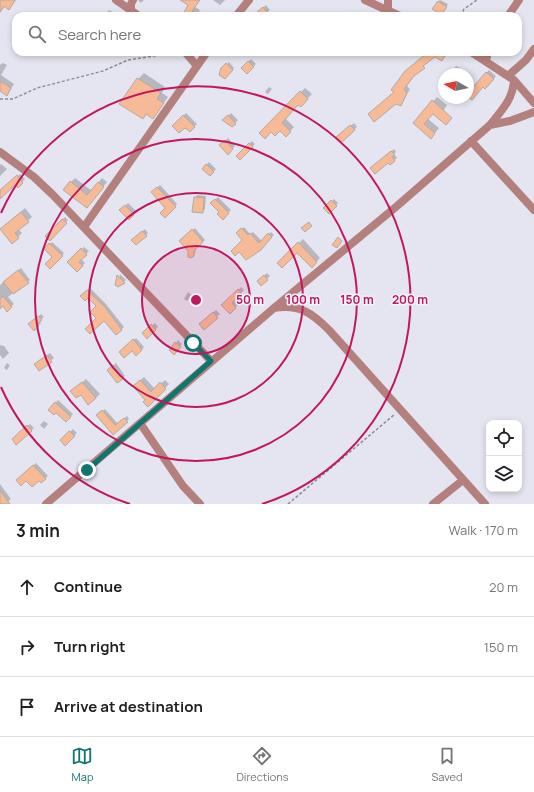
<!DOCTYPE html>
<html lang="en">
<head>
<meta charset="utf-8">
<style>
	:root { --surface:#fff; --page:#f2f2f2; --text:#202124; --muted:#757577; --line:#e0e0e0; --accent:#0f766e }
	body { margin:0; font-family:Manrope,sans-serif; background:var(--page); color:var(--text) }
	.controls { position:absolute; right:12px; bottom:12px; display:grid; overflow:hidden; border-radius:8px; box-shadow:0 2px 6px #0003 }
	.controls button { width:36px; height:36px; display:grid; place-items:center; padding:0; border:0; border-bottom:1px solid var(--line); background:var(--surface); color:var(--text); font:20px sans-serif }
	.compass { position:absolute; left:438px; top:68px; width:36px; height:36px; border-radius:50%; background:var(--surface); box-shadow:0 2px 6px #0003; rotate:279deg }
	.stop { position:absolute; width:12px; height:12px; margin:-9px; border:3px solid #0f766e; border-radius:50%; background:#fff }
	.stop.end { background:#0f766e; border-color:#fff; box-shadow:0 1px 4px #0008 }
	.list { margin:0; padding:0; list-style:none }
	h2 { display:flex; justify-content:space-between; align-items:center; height:52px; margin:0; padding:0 16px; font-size:17px }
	h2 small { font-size:13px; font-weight:400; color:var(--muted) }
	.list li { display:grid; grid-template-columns:26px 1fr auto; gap:12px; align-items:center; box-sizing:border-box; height:60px; padding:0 16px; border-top:1px solid var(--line) }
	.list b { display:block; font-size:15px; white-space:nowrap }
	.list em { font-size:13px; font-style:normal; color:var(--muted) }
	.icon { flex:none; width:22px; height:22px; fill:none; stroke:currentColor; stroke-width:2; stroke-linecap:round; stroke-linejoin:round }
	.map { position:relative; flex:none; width:534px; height:504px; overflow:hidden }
	.search { position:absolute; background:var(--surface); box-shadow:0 2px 6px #0003; left:12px; right:12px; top:12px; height:44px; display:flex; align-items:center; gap:10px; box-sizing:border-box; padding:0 14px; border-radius:12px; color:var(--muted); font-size:15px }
	.sheet { height:232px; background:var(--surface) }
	nav { display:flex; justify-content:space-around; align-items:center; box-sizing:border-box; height:56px; border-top:1px solid var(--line); background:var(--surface); font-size:11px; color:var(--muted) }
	nav a { display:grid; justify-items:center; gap:2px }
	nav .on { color:var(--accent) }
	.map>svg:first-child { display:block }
</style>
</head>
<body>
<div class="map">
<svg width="534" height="504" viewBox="0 0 534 504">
	<rect width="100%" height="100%" fill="#e5e5f1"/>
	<path fill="#0003" d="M 0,0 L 16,0 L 9,9 L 5,6 L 0,13 Z
		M 138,0 L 144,0 L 141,3 Z
		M 187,0 L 200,0 L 195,7 L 200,10 L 197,16 L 188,16 L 184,14 L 189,5 Z
		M 213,0 L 225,0 L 220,5 Z
		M 440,0 L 448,4 L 444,11 L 434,8 Z
		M 266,5 L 270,10 L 263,16 L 259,16 L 259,11 Z
		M 109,10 L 121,16 L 104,16 Z
		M 429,52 L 447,53 L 442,60 L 435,55 L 415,74 L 407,86 L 410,89 L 401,105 L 395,92 Z
		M 251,59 L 256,64 L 247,73 L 242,68 Z
		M 229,62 L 234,68 L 224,78 L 222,69 Z
		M 3,63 L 7,65 L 1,75 L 14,84 L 7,95 L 0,90 L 0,65 Z
		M 456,66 L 460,68 L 457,73 L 459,74 L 450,74 Z
		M 489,70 L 496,76 L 488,86 L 483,86 L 468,95 Z
		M 144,73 L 165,87 L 162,93 L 168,97 L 153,118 L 147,114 L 142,118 L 138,79 Z
		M 269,87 L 272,89 L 268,94 L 265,92 Z
		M 305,88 L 312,94 L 301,105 L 298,104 L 285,118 L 294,127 L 286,136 L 280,129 L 261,133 Z
		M 437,97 L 447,105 L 442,113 L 433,113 L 428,119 L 439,128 L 435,133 L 414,123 Z
		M 186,113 L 197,124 L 190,131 L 185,126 L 173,126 Z
		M 231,113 L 238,120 L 232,126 L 224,120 Z
		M 354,123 L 357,127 L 354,130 L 340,135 Z
		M 228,138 L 235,146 L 228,153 L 221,145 Z
		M 252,141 L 255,144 L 240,159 L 237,156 Z
		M 394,149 L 396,152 L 394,154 L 397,158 L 390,164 L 388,162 L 374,166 Z
		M 209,162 L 216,169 L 210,175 L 203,169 Z
		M 1,164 L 7,169 L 0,176 L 0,165 Z
		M 20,174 L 25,179 L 18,186 L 16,184 L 0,197 L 0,191 Z
		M 75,178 L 92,191 L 102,178 L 107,182 L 90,203 L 71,182 Z
		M 160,185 L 177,204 L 165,217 L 166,208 L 152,192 Z
		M 197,195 L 206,196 L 205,209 L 202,212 L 195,198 Z
		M 218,197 L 231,210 L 223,218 L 221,212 L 212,203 Z
		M 334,199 L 338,203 L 329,213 L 325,208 Z
		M 128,203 L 136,211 L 129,219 L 121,210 Z
		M 25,208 L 32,217 L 18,229 L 22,233 L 18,237 L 5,225 Z
		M 65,217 L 68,220 L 50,239 L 46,236 Z
		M 244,227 L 250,234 L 253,232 L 262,241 L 271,232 L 274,235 L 260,249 L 237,233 Z
		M 195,228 L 205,240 L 196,248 L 195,253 L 193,256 L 180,241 Z
		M 145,229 L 148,233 L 146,235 L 135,238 Z
		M 303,239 L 320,258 L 312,266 L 297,251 L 279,263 Z
		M 52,242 L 64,253 L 50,268 L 53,257 L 45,249 Z
		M 84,247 L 89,251 L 81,259 L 85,263 L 77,271 L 69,262 Z
		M 21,268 L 30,280 L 8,297 L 14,304 L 7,310 L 3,305 L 0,307 L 0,285 Z
		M 267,273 L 270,276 L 261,284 L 258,281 Z
		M 120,274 L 126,280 L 119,286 L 117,285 Z
		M 241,287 L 244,290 L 234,300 L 238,305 L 230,312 L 223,305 Z
		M 90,288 L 106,304 L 124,327 L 116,334 L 104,319 L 97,318 L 97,306 L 88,297 L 82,296 Z
		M 188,292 L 192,295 L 187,301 L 184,299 Z
		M 216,310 L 220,314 L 204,328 L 203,321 Z
		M 41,314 L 44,317 L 39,321 L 41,323 L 34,330 L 29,325 Z
		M 155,323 L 158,327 L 147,337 L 143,333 Z
		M 136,338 L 144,347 L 137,354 L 132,349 L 123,349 Z
		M 178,340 L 182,344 L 174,353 L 176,343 Z
		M 0,345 L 4,346 L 9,353 L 3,359 L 0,355 Z
		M 50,353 L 54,358 L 39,370 L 38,362 Z
		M 7,363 L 10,365 L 7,370 L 4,368 Z
		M 116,363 L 125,376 L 118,382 L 111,367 Z
		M 144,377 L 155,389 L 165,380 L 169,384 L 148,406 L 146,400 L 134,386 Z
		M 86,379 L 100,394 L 96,398 L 72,391 Z
		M 58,400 L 73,414 L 66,421 L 56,411 L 50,410 Z
		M 105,409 L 118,424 L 127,416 L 129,419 L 113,433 L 97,415 Z
		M 44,421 L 48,424 L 44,429 L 40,425 Z
		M 30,424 L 34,428 L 16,443 L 13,439 Z
		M 73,429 L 77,433 L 65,444 L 61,440 Z
		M 36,463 L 48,476 L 45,478 L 17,480 Z
		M 0,484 L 11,499 L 5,504 L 0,503 Z"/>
	<path fill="#f7ba96" stroke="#b4a9a3" d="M 0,0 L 15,0 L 9,10 L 4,6 L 0,12 Z
		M 180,0 L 200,0 L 192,11 L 201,16 L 183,14 L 188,5 Z
		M 438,1 L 447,7 L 441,15 L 432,9 Z
		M 263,7 L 270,16 L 252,16 Z
		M 428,52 L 441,52 L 445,56 L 442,61 L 435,57 L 423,66 L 425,68 L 414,76 L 404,89 L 407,93 L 401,106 L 396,104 L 374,122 L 368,114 L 394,92 L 391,90 L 405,71 Z
		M 248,61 L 254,67 L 247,74 L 241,68 Z
		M 226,63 L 233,70 L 225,79 L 219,75 L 221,68 Z
		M 486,72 L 494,79 L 485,89 L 483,87 L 472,100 L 468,97 L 468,83 L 474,86 Z
		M 137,78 L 161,93 L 157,99 L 164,103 L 153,119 L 146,114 L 143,119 L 119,104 Z
		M 0,81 L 11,88 L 7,96 L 0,91 Z
		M 300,91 L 308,99 L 301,107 L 298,105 L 282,123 L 291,132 L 286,137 L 280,131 L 275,136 L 271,132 L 265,139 L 259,133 Z
		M 432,100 L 452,118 L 446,125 L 433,114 L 424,124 L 435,133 L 431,139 L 413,123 Z
		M 183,115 L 195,127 L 190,132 L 185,128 L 179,133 L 172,126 Z
		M 228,115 L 236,124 L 232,127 L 222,120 Z
		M 350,125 L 355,130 L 341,143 L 336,137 Z
		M 225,140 L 233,149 L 228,155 L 219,145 Z
		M 249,143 L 253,147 L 240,160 L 236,156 Z
		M 391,151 L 395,155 L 392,157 L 395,161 L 390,165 L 388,163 L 375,174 L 370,168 Z
		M 206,164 L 214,172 L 210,176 L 202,169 Z
		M 17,175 L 23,183 L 18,188 L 15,185 L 0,199 L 0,190 Z
		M 70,181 L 87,195 L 98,182 L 104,187 L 87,208 L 63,190 Z
		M 157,187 L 176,207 L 165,218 L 160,213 L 165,208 L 151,192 Z
		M 194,197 L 204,198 L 203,213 L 192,212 Z
		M 215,199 L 229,213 L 223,220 L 217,214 L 219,212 L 210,203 Z
		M 331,200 L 337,206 L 329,214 L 323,208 Z
		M 125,205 L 134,215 L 129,220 L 119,210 Z
		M 21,212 L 29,222 L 15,233 L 19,238 L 12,244 L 0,229 Z
		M 62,219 L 67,223 L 50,241 L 45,236 Z
		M 309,222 L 312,226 L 305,232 L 301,228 Z
		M 241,228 L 248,235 L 250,233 L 259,243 L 268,233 L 272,237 L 261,250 L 246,260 L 239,252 L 235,256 L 231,251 L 242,240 L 236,233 Z
		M 192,229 L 203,242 L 194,251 L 194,256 L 191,258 L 188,257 L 188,251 L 179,241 Z
		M 142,231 L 147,236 L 136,245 L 131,240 Z
		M 338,237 L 342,241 L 337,248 L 332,245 Z
		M 298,242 L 317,262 L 312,268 L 297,253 L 282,268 L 277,263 Z
		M 49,243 L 63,256 L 50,269 L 45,264 L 52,257 L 44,249 Z
		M 81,248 L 87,255 L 79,262 L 83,266 L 77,272 L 67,262 Z
		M 18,270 L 29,283 L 13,294 L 3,282 Z
		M 117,275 L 125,283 L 118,287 L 115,285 Z
		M 264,275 L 268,280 L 261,286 L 257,281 Z
		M 238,289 L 242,294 L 232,303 L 236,308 L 230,314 L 221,305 Z
		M 87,290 L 104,306 L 122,330 L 116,335 L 104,321 L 90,334 L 85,329 L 96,318 L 90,312 L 96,306 L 88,298 L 85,301 L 80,296 Z
		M 3,296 L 12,307 L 7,312 L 3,306 L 0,309 L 0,299 Z
		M 213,312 L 218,318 L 204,330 L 199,324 Z
		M 38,316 L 42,320 L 37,324 L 39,326 L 34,331 L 28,324 Z
		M 151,324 L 156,330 L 147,339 L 142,333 Z
		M 133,339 L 142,350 L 136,356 L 132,351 L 124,358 L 119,352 Z
		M 175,342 L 181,347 L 174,355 L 169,350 Z
		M 47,355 L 52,362 L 39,371 L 34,364 Z
		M 113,365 L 123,379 L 117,383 L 107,370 Z
		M 140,380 L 151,392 L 160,382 L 166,389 L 148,407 L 143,402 L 145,400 L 133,386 Z
		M 82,382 L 96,398 L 88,405 L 81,395 L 76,398 L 70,391 Z
		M 55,402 L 71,417 L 66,422 L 56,413 L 54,415 L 48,410 Z
		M 102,410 L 115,425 L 124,418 L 128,422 L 113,435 L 96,415 Z
		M 27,425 L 32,431 L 16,445 L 12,439 Z
		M 69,431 L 75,436 L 65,446 L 60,440 Z
		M 33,465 L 46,479 L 41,483 L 39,481 L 32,487 L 26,481 L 21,486 L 16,480 Z
		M 0,490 L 10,504 L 0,504 Z"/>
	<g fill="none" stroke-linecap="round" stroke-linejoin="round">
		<path stroke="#8c8c94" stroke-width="1.5" stroke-dasharray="3 2" stroke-linecap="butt" d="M 461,16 L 464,9 L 477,0
			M 0,99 L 13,99 L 37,88 L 103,71 L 128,60 L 179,52
			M 288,504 L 395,414"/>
		<path stroke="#b4807d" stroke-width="8" d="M 116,0 L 139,16
			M 365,0 L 400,16
			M 131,10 L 131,4 L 133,0
			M 388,11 L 388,0
			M 236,16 L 249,0
			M 508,16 L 519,0
			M 185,52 L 197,66
			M 471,52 L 514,80 C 513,99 502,110 490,125
			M 486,61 L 488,52
			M 509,75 L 526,60 L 534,49
			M 514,80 L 534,103
			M 471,141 L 534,210
			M 0,152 L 34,177 L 53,195 L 211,361
			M 84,227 L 207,52
			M 274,308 L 397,206 L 490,125 L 510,121 L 534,112
			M 140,423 L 183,486 L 200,504
			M 46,504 L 274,308 C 300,304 312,313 329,330 L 485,504
			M 433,504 L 463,480"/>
	</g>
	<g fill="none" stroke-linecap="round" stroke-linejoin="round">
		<path stroke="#0f766e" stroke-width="5" d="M 87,470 L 211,361 L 193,343"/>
	</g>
	<circle cx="196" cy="300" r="54" fill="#c2185b" fill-opacity=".12"/>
	<g fill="none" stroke="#c2185b" stroke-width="2">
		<circle cx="196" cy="300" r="54"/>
		<circle cx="196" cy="300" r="107"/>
		<circle cx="196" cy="300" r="161"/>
		<path d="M130 504A214 214 0 0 1 1 387M1 213A214 214 0 1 1 262 504"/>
	</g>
	<circle cx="196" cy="300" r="6" fill="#c2185b" stroke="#f2f2fe" stroke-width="2"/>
	<g font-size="12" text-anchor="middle" font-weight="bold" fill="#c2185b" stroke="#f2f2fe" stroke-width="3" stroke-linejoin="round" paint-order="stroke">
		<text x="250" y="304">50 m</text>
		<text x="303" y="304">100 m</text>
		<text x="357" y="304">150 m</text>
		<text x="410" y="304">200 m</text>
	</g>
</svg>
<div class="controls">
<button><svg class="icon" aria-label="locate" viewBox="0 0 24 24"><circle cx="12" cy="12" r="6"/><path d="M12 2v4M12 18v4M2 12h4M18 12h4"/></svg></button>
<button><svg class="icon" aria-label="layers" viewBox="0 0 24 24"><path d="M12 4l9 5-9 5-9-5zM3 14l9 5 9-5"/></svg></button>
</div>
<svg class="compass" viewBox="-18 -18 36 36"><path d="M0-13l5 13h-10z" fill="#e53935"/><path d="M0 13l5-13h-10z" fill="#757577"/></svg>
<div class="stop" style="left:193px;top:343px"></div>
<div class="stop end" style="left:87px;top:470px"></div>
<div class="search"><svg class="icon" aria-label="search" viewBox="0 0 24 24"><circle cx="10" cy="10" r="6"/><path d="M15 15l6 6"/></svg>Search here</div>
</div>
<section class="sheet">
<h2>3 min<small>Walk · 170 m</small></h2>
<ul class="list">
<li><svg class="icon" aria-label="ahead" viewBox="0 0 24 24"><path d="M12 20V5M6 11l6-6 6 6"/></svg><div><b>Continue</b></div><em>20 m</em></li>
<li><svg class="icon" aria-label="right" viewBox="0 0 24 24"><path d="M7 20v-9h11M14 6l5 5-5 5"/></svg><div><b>Turn right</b></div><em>150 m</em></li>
<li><svg class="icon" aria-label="arrive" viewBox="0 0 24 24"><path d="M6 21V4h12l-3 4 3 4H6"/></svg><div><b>Arrive at destination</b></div></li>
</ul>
</section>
<nav>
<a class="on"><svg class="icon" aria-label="map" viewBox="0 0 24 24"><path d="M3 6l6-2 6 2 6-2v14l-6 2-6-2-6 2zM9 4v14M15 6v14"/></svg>Map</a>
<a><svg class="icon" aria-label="directions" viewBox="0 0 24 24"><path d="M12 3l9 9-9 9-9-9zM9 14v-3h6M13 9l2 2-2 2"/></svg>Directions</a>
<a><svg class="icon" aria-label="saved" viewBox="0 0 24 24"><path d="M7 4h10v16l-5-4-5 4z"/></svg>Saved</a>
</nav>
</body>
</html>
